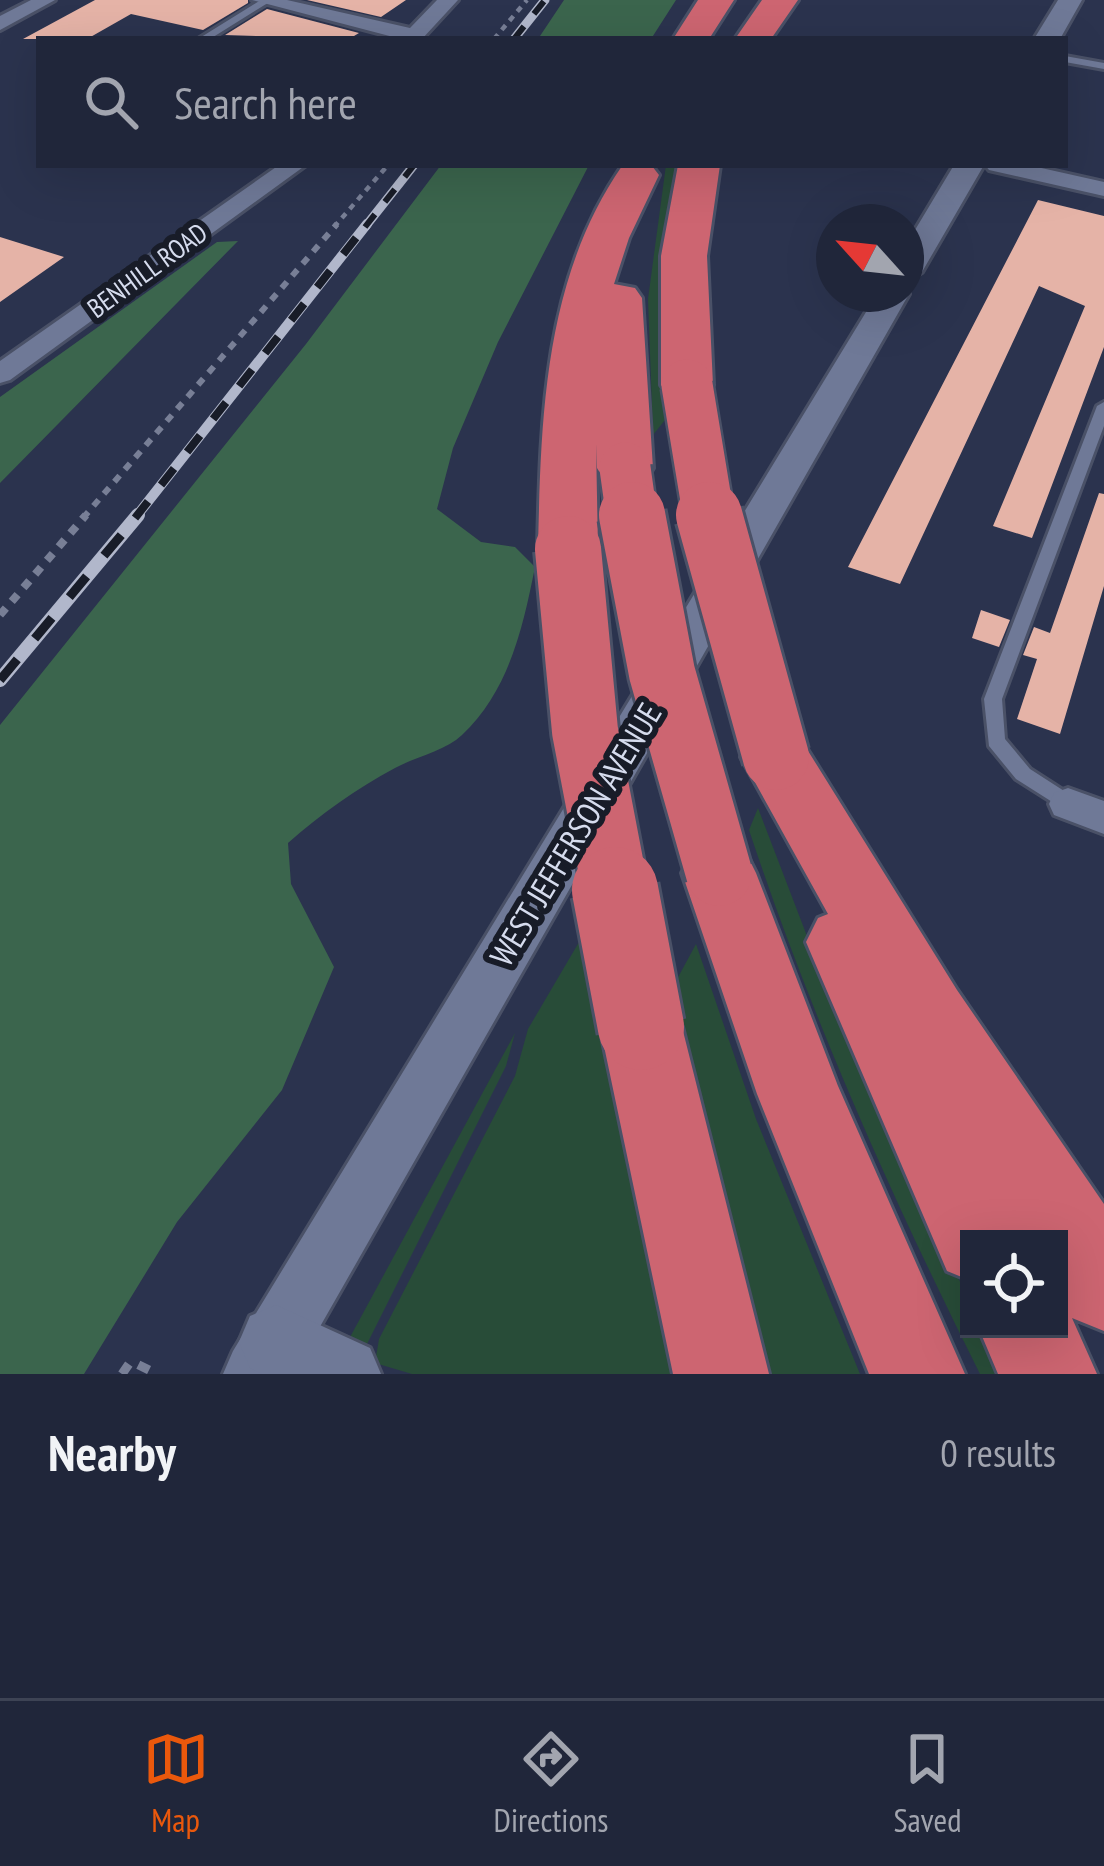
<!DOCTYPE html>
<html lang="en">
<head>
<meta charset="utf-8">
<style>
	:root { --surface:#20263a; --page:#282e42; --text:#f1f3f6; --muted:#a2a5af; --line:#3d4354; --accent:#ea580c }
	body { margin:0; font-family:"PT Sans Narrow",sans-serif; background:var(--page); color:var(--text) }
	.controls { position:absolute; right:36px; bottom:36px; display:grid; overflow:hidden; border-radius:0px; box-shadow:0 12px 48px #0002 }
	.controls button { width:108px; height:108px; display:grid; place-items:center; padding:0; border:0; border-bottom:3px solid var(--line); background:var(--surface); color:var(--text); font:60px sans-serif }
	.compass { position:absolute; left:816px; top:204px; width:108px; height:108px; border-radius:50%; background:var(--surface); box-shadow:0 12px 48px #0002; rotate:297deg }
	.list { margin:0; padding:0; list-style:none }
	h2 { display:flex; justify-content:space-between; align-items:center; height:156px; margin:0; padding:0 48px; font-size:51px }
	h2 small { font-size:39px; font-weight:400; color:var(--muted) }
	.icon { flex:none; width:66px; height:66px; fill:none; stroke:currentColor; stroke-width:2; stroke-linecap:round; stroke-linejoin:round }
	.map { position:relative; flex:none; width:1104px; height:1374px; overflow:hidden }
	.search { position:absolute; background:var(--surface); box-shadow:0 12px 48px #0002; left:36px; right:36px; top:36px; height:132px; display:flex; align-items:center; gap:30px; box-sizing:border-box; padding:0 42px; border-radius:0px; color:var(--muted); font-size:45px }
	.sheet { height:324px; background:var(--surface) }
	nav { display:flex; justify-content:space-around; align-items:center; box-sizing:border-box; height:168px; border-top:3px solid var(--line); background:var(--surface); font-size:33px; color:var(--muted) }
	nav a { display:grid; justify-items:center; gap:6px }
	nav .on { color:var(--accent) }
	.map>svg:first-child { display:block }
</style>
</head>
<body>
<div class="map">
<svg width="1104" height="1374" viewBox="0 0 1104 1374">
	<rect width="100%" height="100%" fill="#2b334e"/>
	<path fill="#284c38" d="M 666,165 L 679,165 L 660,299 L 665,420 L 653,435 L 648,299 Z
		M 758,808 L 843,1030 L 969,1301 L 969,1329 L 983,1329 L 1006,1374 L 980,1374 C 892,1198 811,1017 749,830 Z
		M 582,937 L 689,1374 L 412,1374 L 375,1363 L 379,1339 L 515,1076 L 528,1029 Z
		M 696,944 L 756,1119 L 860,1374 L 759,1374 L 662,1007 Z
		M 515,1033 L 506,1066 L 352,1374 L 330,1374 Z"/>
	<path fill="#3b654d" d="M 564,0 L 676,0 L 651,39 L 538,39 Z
		M 441,165 L 589,165 L 498,342 L 453,448 L 437,509 L 481,542 L 515,547 L 535,567 C 523,627 509,691 462,735 C 445,751 415,757 395,768 C 356,789 321,814 288,843 L 291,884 L 334,967 L 282,1090 L 177,1222 L 84,1374 L 0,1374 L 0,725 L 306,344 Z
		M 238,241 L 0,483 L 0,397 L 217,242 Z"/>
	<path fill="#e5b3a7" d="M 95,0 L 248,0 L 248,3 L 203,30 L 131,14 L 87,39 L 23,39 Z
		M 307,0 L 406,0 L 381,17 Z
		M 267,9 L 359,33 L 349,39 L 225,35 Z
		M 1038,200 L 1104,216 L 1104,347 L 1032,538 L 993,526 L 1085,306 L 1039,286 L 900,584 L 848,567 Z
		M 0,237 L 64,257 L 0,302 Z
		M 1099,493 L 1104,494 L 1104,586 L 1060,734 L 1017,719 L 1037,659 L 1023,655 L 1034,627 L 1050,633 Z
		M 981,610 L 1010,620 L 999,647 L 972,638 Z"/>
	<g fill="none" stroke-linecap="round" stroke-linejoin="round">
		<g stroke="#4a5167" stroke-width="6">
			<path id="service" d="M 261,0 L 271,1 L 210,39 L 198,39 Z
				M 1065,56 L 1104,63 L 1104,69 L 1065,62 Z
				M 1104,402 L 1104,426 L 1002,699 L 1005,739 L 1030,769 L 1075,798 L 1078,804 L 1075,810 L 1068,812 L 1016,779 L 989,746 L 984,699 L 1097,406 Z"/>
		</g>
		<g stroke="#4a5167" stroke-width="6">
			<path id="minor" d="M 31,0 L 55,0 L 0,30 L 0,16 Z
				M 252,0 L 287,0 L 410,28 L 437,0 L 458,0 L 422,39 L 401,39 Z
				M 279,165 L 306,165 L 10,380 L 0,383 L 0,361 Z
				M 985,165 L 1028,165 L 1104,182 L 1104,196 L 989,170 Z
				M 1068,788 L 1104,801 L 1104,834 L 1054,815 L 1049,804 L 1054,793 Z"/>
		</g>
		<g stroke="#4a5167" stroke-width="6">
			<path id="tertiary" d="M 1058,0 L 1082,0 L 1060,39 L 1034,39 Z
				M 954,165 L 984,165 L 922,272 L 906,282 L 906,245 Z
				M 906,289 L 909,294 L 293,1374 L 223,1374 L 233,1351 L 877,294 L 906,294 Z"/>
		</g>
		<g stroke="#4a5167" stroke-width="6">
			<path id="secondary" d="M 276,1305 L 370,1348 L 381,1374 L 262,1374 L 250,1368 L 239,1342 L 250,1316 Z"/>
		</g>
		<g stroke="#4a5167" stroke-width="6">
			<path id="motorway" d="M 698,0 L 734,0 L 709,39 L 673,39 Z
				M 762,0 L 798,0 L 771,39 L 735,39 Z
				M 678,165 L 720,165 L 707,256 L 713,385 L 706,396 L 687,401 L 668,396 L 661,385 L 661,256 Z
				M 622,166 L 652,166 L 659,175 L 629,238 L 614,284 L 635,288 L 642,298 L 653,468 L 645,481 L 625,486 L 605,481 L 597,468 L 596,444 L 598,549 L 589,563 L 568,569 L 547,563 L 538,549 C 541,417 544,279 622,166 Z
				M 776,730 L 800,738 L 957,990 L 1104,1204 L 1104,1331 L 1072,1318 L 1097,1374 L 998,1374 L 979,1329 L 1059,1329 L 1059,1239 L 969,1239 L 969,1280 L 947,1271 L 806,942 L 818,918 L 828,914 L 741,757 L 752,738 Z
				M 719,841 L 745,851 L 756,873 L 838,1086 L 965,1374 L 869,1374 L 757,1094 L 682,873 L 693,851 Z
				M 641,989 L 670,1000 L 682,1027 L 769,1374 L 673,1374 L 600,1027 L 612,1000 Z"/>
		</g>
		<path stroke="#787f96" stroke-width="4.5" stroke-dasharray="6 6" stroke-linecap="butt" d="M 494,39 L 527,0
			M 334,227 L 388,165"/>
		<path stroke="#787f96" stroke-width="6" stroke-dasharray="8 8" stroke-linecap="butt" d="M 83,518 L 337,224"/>
		<path stroke="#787f96" stroke-width="8" stroke-dasharray="9 9" stroke-linecap="butt" d="M 0,615 L 86,515"/>
		<path stroke="#787f96" stroke-width="9" stroke-dasharray="12 12" stroke-linecap="butt" d="M 122,1374 L 131,1361 L 157,1374"/>
		<use href="#service" fill="#6f7997" fill-rule="evenodd"/>
		<use href="#minor" fill="#6f7997" fill-rule="evenodd"/>
		<use href="#tertiary" fill="#6f7997" fill-rule="evenodd"/>
		<use href="#secondary" fill="#6f7997" fill-rule="evenodd"/>
		<use href="#motorway" fill="#cd6571" fill-rule="evenodd"/>
		<g stroke="#b1b7cb" stroke-width="9">
			<path id="rail-far2" d="M 514,39 L 545,0
				M 365,227 L 414,165"/>
		</g>
		<g stroke="#b1b7cb" stroke-width="10">
			<path id="rail-far1" d="M 135,518 L 367,224"/>
		</g>
		<g stroke="#b1b7cb" stroke-width="14">
			<path id="rail" d="M 0,680 L 138,515"/>
		</g>
		<use href="#rail-far2" stroke="#181c28" stroke-width="6" stroke-dasharray="16" stroke-linecap="butt"/>
		<use href="#rail-far1" stroke="#181c28" stroke-width="8" stroke-dasharray="21" stroke-linecap="butt"/>
		<use href="#rail" stroke="#181c28" stroke-width="9" stroke-dasharray="27" stroke-linecap="butt"/>
		<g stroke="#4a5167" stroke-width="56" stroke-linecap="butt">
			<path id="motorway-bridge-far2" d="M 687,385 L 709,518
				M 625,468 L 632,518"/>
		</g>
		<g stroke="#4a5167" stroke-width="72" stroke-linecap="butt">
			<path id="motorway-bridge-far1" d="M 632,515 L 662,673 L 719,873
				M 709,515 L 776,757
				M 568,549 L 585,731 L 616,893"/>
		</g>
		<g stroke="#4a5167" stroke-width="92" stroke-linecap="butt">
			<path id="motorway-bridge" d="M 615,890 L 641,1027"/>
		</g>
		<use href="#motorway-bridge-far2" stroke="#cd6571" stroke-width="51"/>
		<use href="#motorway-bridge-far1" stroke="#cd6571" stroke-width="66"/>
		<use href="#motorway-bridge" stroke="#cd6571" stroke-width="86"/>
	</g>
	<g text-anchor="middle" dominant-baseline="central" stroke-width="12" stroke-linejoin="round" paint-order="stroke">
		<g font-size="27" fill="#d6dcee" stroke="#181c28">
			<text transform="translate(147 270) rotate(-36)">BENHILL ROAD</text>
		</g>
		<g font-size="33" fill="#d6dcee" stroke="#181c28">
			<text transform="translate(575 834) rotate(-59)">WEST JEFFERSON AVENUE</text>
		</g>
	</g>
</svg>
<div class="controls">
<button><svg class="icon" aria-label="locate" viewBox="0 0 24 24"><circle cx="12" cy="12" r="6"/><path d="M12 2v4M12 18v4M2 12h4M18 12h4"/></svg></button>
</div>
<svg class="compass" viewBox="-18 -18 36 36"><path d="M0-13l5 13h-10z" fill="#e53935"/><path d="M0 13l5-13h-10z" fill="#a2a5af"/></svg>
<div class="search"><svg class="icon" aria-label="search" viewBox="0 0 24 24"><circle cx="10" cy="10" r="6"/><path d="M15 15l6 6"/></svg>Search here</div>
</div>
<section class="sheet">
<h2>Nearby<small>0 results</small></h2>
<ul class="list">
</ul>
</section>
<nav>
<a class="on"><svg class="icon" aria-label="map" viewBox="0 0 24 24"><path d="M3 6l6-2 6 2 6-2v14l-6 2-6-2-6 2zM9 4v14M15 6v14"/></svg>Map</a>
<a><svg class="icon" aria-label="directions" viewBox="0 0 24 24"><path d="M12 3l9 9-9 9-9-9zM9 14v-3h6M13 9l2 2-2 2"/></svg>Directions</a>
<a><svg class="icon" aria-label="saved" viewBox="0 0 24 24"><path d="M7 4h10v16l-5-4-5 4z"/></svg>Saved</a>
</nav>
</body>
</html>
